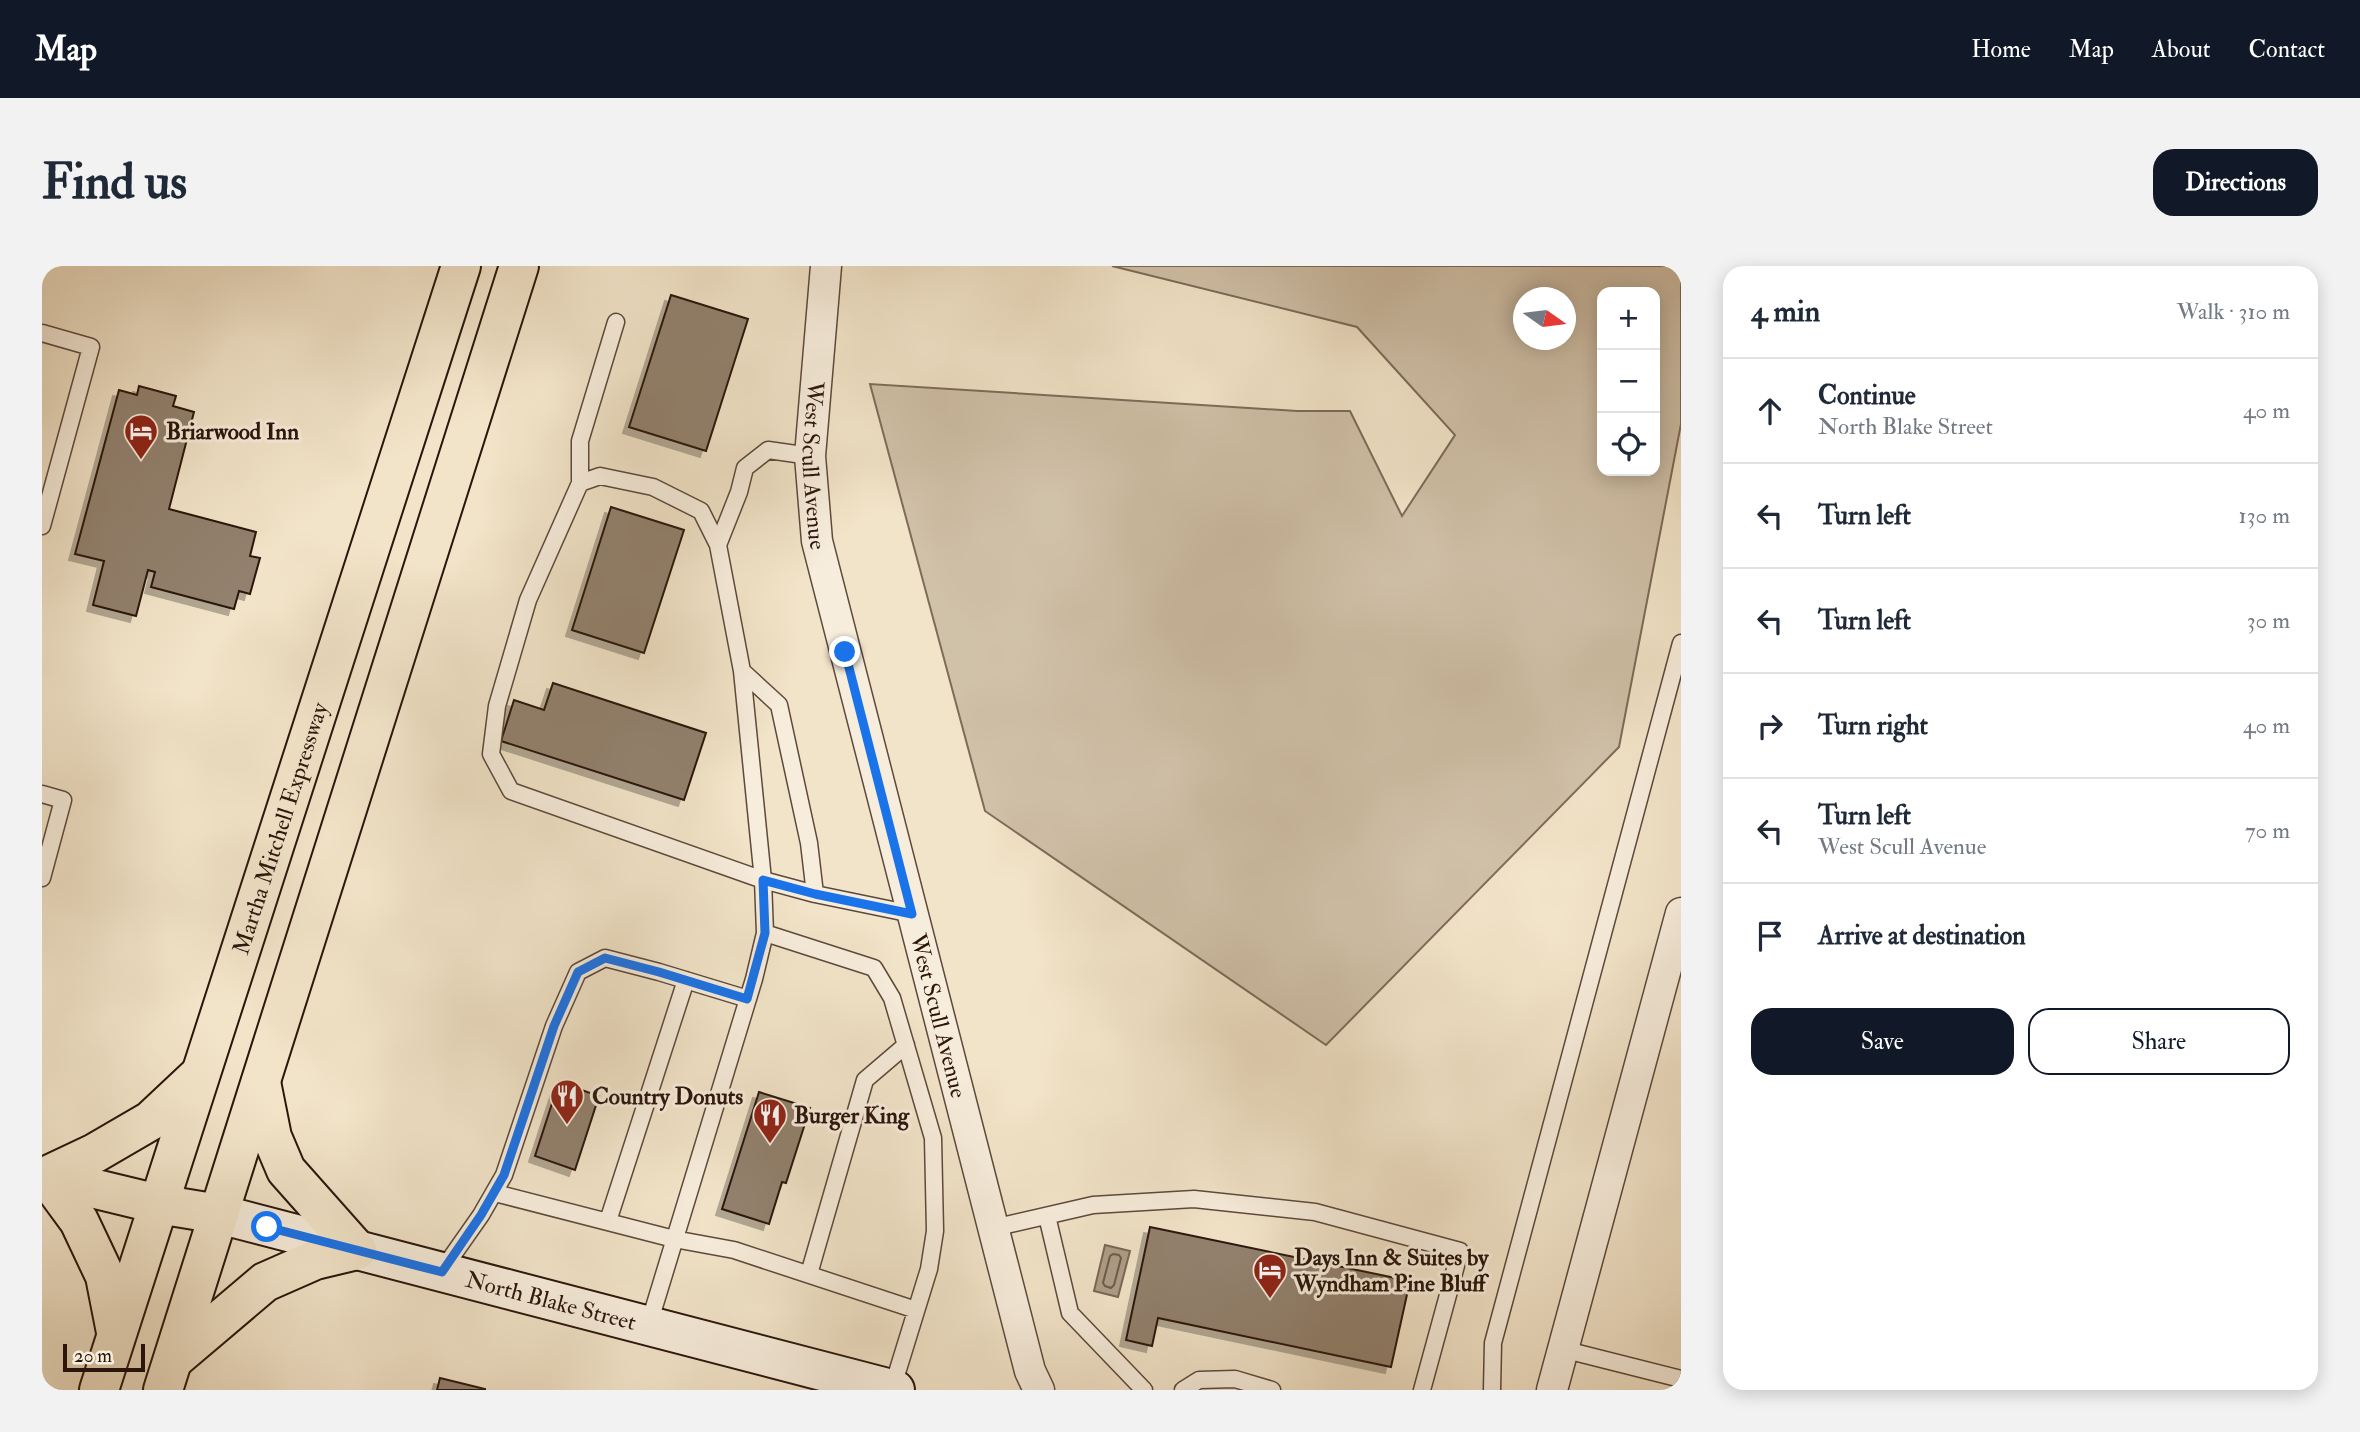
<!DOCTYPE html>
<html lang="en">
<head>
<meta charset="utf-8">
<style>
	:root { --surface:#fff; --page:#f2f2f3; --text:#1f2937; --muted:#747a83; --line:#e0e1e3; --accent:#111827 }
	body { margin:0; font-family:"IM FELL Double Pica",serif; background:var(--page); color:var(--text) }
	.controls { position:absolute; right:21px; top:21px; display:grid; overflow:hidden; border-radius:14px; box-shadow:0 4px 18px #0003 }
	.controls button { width:63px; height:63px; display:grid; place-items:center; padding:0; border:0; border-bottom:2px solid var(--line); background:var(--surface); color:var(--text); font:35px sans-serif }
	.compass { position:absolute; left:1471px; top:21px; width:63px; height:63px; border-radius:50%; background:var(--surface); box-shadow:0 4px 18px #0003; rotate:104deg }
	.scale { position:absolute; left:21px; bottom:18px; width:82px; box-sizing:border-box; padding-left:7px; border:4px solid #2b150c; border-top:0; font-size:19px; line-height:24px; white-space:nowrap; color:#2b150c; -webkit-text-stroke:5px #f7eddc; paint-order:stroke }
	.stop { position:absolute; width:21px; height:21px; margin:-16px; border:5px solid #1a73e8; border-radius:50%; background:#fff }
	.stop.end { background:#1a73e8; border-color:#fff; box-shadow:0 2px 7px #0008 }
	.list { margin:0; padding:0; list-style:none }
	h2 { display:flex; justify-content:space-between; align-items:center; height:91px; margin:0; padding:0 28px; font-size:30px }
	h2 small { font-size:23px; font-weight:400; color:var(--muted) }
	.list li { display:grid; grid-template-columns:46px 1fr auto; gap:21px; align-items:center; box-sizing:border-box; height:105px; padding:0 28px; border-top:2px solid var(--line) }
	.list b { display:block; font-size:26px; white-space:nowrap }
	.list p { margin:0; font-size:23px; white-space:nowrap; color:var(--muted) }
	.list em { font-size:23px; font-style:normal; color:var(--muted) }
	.actions { display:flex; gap:14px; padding:21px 28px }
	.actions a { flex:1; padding:16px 0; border:2px solid var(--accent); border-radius:21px; text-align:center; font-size:24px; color:var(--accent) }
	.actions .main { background:var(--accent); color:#fff }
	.icon { flex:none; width:38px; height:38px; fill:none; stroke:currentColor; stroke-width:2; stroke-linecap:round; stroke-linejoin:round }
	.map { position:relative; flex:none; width:1639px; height:1124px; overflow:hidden; border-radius:21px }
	header { display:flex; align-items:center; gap:42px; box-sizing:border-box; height:98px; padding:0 35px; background:var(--accent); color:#fff }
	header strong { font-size:33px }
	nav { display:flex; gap:38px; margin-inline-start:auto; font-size:24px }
	.intro { display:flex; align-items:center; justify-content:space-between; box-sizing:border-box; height:168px; padding:0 42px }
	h1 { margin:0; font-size:49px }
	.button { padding:18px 32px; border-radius:21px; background:var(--accent); color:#fff; font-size:24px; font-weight:700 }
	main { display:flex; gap:42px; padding:0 42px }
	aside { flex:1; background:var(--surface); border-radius:21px; box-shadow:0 4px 18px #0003 }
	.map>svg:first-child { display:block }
</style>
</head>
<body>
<header>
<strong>Map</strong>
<nav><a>Home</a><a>Map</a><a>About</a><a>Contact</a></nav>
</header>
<div class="intro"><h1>Find us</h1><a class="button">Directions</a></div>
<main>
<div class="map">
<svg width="1639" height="1124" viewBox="0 0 1639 1124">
	<defs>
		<filter id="shadow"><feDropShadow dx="-6" dy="6" stdDeviation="0" flood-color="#0004"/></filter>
	</defs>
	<rect width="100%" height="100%" fill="#f2e4c9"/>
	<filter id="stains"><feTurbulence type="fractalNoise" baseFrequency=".00286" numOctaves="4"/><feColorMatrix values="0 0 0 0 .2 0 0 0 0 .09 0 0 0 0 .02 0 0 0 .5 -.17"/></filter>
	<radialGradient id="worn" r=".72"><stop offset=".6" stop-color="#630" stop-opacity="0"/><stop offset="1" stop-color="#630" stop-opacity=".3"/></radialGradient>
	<path fill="#d0c1a9" stroke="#7e6b5a" stroke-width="2" fill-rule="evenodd" d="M 1070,0 L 1639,0 L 1639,158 L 1577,481 L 1284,779 L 943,545 L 828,118 L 1255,145 L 1308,145 L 1360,250 L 1413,169 L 1315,61 ZM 1560,26 L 1613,26 L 1613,205 L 1560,205 ZM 1482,32 L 1524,32 L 1524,74 L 1482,74 Z"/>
	<path fill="#ae9e89" stroke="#7a6757" stroke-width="2" d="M 1063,979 L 1088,985 L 1076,1031 L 1052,1025 Z"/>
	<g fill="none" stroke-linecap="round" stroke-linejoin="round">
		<path stroke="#6c5a4a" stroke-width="2" d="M 1071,988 L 1077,989 L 1079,992 L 1072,1019 L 1069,1022 L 1063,1020 L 1061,1017 L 1068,990 Z"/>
	</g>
	<path fill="#92816e" stroke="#2b150c" stroke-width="2" filter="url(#shadow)" d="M 629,29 L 706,53 L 664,185 L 587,161 Z
		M 97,120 L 134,130 L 131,140 L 152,146 L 127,243 L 214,266 L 208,290 L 218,292 L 208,328 L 197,325 L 192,343 L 109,321 L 113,306 L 106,304 L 94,350 L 51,339 L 62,295 L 33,288 L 77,124 L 95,129 Z
		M 569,241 L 642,264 L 602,387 L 530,364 Z
		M 511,417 L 664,467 L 642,534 L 459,475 L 472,434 L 502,444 Z
		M 517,816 L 557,830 L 533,904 L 493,890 Z
		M 717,826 L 768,842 L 744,917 L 740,916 L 727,958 L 680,943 Z
		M 1108,961 L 1368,1015 L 1349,1101 L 1116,1052 L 1110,1080 L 1084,1074 Z
		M 398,1112 L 443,1123 L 443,1124 L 395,1124 Z"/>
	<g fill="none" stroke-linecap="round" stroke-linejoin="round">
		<g stroke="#5d493b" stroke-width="19">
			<path id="lane" d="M 0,67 L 49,81 L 0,260
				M 538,217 L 538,175 L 574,56
				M 676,279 L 697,226 L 703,202 L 726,184 L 768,190
				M 700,405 L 737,439 L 767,577 L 773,628
				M 0,528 L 21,534 L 0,612
				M 723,667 L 832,702 L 850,732 L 891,872 L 893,965 L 887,1003 L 850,1123
				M 453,927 L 632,973 L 692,984 L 874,1044
				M 1005,950 L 1028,1047 L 1102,1124
				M 566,955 L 644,714
				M 951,962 L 1051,939 L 1152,933 L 1273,946 L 1418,985 L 1380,1124
				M 399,1006 L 439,949 L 462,909 L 512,760 L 536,706 L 563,692 L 617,706 L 706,733
				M 767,1008 L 823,814 L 864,779
				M 606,1061 L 712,713 L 723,667 L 721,614 L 700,405 L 676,279 L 659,245 L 611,221 L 558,210 L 538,217 L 486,334 L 455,440 L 449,488 L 469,525 L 721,614 L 773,628 L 870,648
				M 1520,1083 L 1639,1113
				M 1141,1124 L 1157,1114 L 1193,1113 L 1230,1124
				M 1450,1124 L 1451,1077 L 1639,377"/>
		</g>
		<g stroke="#5d493b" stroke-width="33">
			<g id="street">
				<path id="s1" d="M 784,0 L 768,190 L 775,275 L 988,1105 L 997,1124"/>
				<path d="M 1510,1124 L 1639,647"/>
			</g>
		</g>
		<g stroke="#2b150c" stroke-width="42">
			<g id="secondary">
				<path id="s2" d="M 177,948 L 853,1124"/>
			</g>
		</g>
		<g stroke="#2b150c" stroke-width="42">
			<path id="primary" d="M 0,910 L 116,938 L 177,948"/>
		</g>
		<g stroke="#2b150c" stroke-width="42">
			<g id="highway">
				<path d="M 74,1066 L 63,1010 L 37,955 L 4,910 L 53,887 L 108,855 L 157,809"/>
				<path d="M 131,1094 L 223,1016 L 273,994 L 315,984 L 244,904 L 230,871 L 219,816"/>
				<path id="s3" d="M 57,1124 L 419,0"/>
				<path d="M 121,1124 L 477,0"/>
			</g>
		</g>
		<use href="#lane" stroke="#f7eddc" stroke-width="16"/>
		<use href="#street" stroke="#f7eddc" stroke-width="30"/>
		<use href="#secondary" stroke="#f7eddc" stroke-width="38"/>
		<use href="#primary" stroke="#f2e4c9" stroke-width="38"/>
		<use href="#highway" stroke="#f2e4c9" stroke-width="38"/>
	</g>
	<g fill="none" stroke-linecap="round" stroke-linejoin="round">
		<path stroke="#1a73e8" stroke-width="9" d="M 225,961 L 400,1006 L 439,949 L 462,909 L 512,760 L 536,706 L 563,692 L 617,706 L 705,733 L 723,667 L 721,614 L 773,628 L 870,648 L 803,386"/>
	</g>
	<defs>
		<g id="hotel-pin" transform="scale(1.75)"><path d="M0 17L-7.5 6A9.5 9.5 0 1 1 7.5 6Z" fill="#8f2418" stroke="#f7eddc"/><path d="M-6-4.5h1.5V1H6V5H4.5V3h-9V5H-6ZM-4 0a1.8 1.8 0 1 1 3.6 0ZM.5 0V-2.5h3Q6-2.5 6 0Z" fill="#fff"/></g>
		<g id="restaurant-pin" transform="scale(1.75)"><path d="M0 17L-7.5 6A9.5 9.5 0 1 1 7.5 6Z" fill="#8f2418" stroke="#f7eddc"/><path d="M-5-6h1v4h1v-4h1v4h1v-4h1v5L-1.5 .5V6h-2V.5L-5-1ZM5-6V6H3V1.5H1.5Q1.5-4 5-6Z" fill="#fff"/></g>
	</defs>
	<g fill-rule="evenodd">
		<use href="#hotel-pin" x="99" y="165"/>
		<use href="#restaurant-pin" x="525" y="830"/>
		<use href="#restaurant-pin" x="728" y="849"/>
		<use href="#hotel-pin" x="1228" y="1004"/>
	</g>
	<g text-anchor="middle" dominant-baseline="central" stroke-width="6" stroke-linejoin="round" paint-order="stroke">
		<g font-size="23" font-weight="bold" fill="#2b150c" stroke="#f7eddc" text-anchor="start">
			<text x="124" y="165">Briarwood Inn</text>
			<text x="550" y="830">Country Donuts</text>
			<text x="752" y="849">Burger King</text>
			<text x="1252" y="991">Days Inn &amp; Suites by<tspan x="1252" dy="26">Wyndham Pine Bluff</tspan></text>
		</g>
		<g font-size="23" fill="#2b150c" stroke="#f7eddc">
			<text stroke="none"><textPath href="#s1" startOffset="200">West Scull Avenue</textPath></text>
			<text stroke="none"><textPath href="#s3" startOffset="590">Martha Mitchell Expressway</textPath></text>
			<text stroke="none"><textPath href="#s1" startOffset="766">West Scull Avenue</textPath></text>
			<text stroke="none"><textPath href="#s2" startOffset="343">North Blake Street</textPath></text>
		</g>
	</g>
	<rect width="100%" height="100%" filter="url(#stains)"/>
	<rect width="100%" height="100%" fill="url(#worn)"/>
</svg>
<div class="controls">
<button>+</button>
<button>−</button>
<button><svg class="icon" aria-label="locate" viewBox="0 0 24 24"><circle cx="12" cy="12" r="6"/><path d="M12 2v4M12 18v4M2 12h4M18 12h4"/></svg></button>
</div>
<svg class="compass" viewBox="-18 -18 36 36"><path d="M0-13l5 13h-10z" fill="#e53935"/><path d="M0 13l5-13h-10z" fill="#747a83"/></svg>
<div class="scale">20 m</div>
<div class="stop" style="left:225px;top:961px"></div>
<div class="stop end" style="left:803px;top:386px"></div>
</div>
<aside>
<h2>4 min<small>Walk · 310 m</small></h2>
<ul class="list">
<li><svg class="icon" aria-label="ahead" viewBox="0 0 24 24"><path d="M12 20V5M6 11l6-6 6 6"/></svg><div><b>Continue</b><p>North Blake Street</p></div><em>40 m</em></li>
<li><svg class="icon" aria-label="left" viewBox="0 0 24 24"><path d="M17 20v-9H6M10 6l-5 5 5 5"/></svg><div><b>Turn left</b></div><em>130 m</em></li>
<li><svg class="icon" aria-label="left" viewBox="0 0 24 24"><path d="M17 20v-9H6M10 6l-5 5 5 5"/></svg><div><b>Turn left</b></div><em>30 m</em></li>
<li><svg class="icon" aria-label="right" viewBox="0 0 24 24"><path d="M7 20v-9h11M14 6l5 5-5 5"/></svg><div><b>Turn right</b></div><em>40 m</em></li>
<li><svg class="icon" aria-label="left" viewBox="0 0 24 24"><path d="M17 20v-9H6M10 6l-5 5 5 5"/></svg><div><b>Turn left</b><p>West Scull Avenue</p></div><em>70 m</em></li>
<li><svg class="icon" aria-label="arrive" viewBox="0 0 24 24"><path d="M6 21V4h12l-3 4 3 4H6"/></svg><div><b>Arrive at destination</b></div></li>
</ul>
<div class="actions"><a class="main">Save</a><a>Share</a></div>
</aside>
</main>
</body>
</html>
